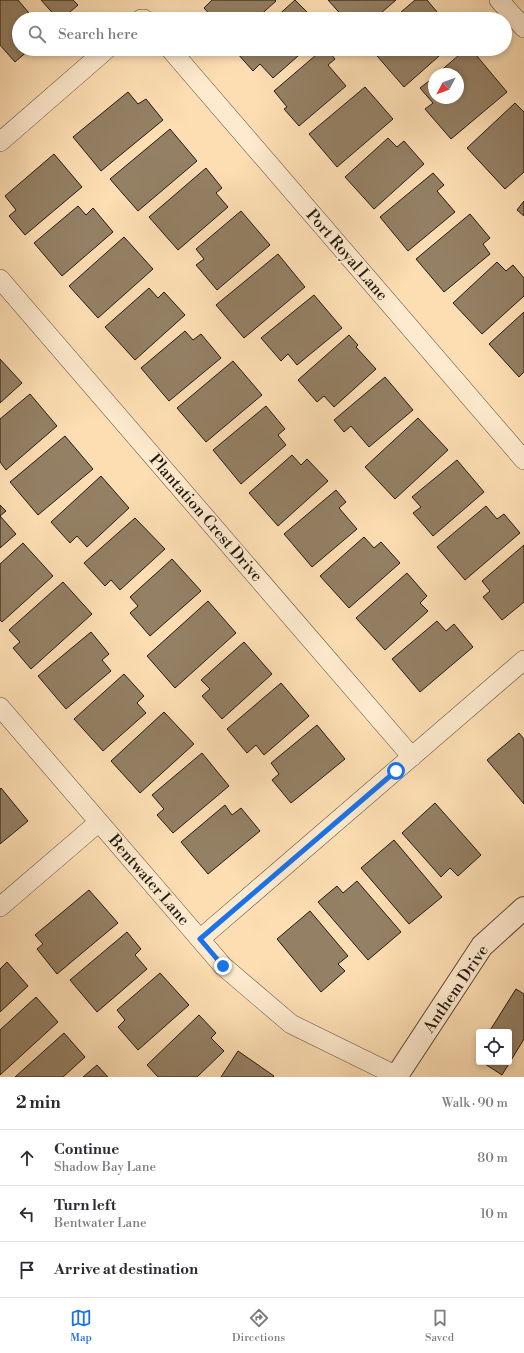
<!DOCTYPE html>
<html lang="en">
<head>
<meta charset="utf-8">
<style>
	:root { --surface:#fff; --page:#f7f7f7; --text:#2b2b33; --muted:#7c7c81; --line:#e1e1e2; --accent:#1a73e8 }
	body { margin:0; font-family:"Libre Bodoni",serif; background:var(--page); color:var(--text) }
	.controls { position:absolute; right:12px; bottom:12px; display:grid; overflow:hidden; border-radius:4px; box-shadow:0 2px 6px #0003 }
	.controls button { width:36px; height:36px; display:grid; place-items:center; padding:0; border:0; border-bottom:1px solid var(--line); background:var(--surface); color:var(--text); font:20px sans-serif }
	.compass { position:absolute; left:428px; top:68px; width:36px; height:36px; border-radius:50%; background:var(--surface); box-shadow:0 2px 6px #0003; rotate:229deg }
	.stop { position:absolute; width:12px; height:12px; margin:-9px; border:3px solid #1a73e8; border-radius:50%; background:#fff }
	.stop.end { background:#1a73e8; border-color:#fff; box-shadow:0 1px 4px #0008 }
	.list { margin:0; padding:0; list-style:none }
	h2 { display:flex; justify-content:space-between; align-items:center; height:52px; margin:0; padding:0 16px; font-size:17px }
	h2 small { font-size:13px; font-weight:400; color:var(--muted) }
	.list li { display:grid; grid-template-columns:26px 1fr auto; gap:12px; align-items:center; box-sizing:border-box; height:56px; padding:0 16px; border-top:1px solid var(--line) }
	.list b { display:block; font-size:15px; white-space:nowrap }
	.list p { margin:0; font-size:13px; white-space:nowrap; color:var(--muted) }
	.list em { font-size:13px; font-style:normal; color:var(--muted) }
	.icon { flex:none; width:22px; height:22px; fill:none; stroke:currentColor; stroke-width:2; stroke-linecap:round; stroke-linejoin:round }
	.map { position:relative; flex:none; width:524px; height:1077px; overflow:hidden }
	.search { position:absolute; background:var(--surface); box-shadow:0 2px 6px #0003; left:12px; right:12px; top:12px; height:44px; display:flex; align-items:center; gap:10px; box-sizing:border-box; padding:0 14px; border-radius:22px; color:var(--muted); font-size:15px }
	.sheet { height:220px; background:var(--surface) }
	nav { display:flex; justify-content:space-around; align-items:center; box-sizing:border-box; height:56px; border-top:1px solid var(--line); background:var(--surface); font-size:11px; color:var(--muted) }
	nav a { display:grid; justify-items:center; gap:2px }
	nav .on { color:var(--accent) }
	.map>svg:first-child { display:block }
</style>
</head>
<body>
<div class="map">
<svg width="524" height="1077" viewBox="0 0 524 1077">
	<rect width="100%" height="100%" fill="#fddeb3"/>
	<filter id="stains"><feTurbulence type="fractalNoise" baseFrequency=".005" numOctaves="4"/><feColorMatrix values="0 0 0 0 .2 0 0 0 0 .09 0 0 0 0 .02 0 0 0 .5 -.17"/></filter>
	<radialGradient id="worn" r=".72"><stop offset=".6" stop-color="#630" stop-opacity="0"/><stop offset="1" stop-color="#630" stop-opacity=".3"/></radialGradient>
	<path fill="#948064" stroke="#231b0f" d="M 0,0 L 18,0 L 34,19 L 19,19 L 19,49 L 30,49 L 15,62 L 0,45 Z
		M 41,0 L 73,0 L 78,5 L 62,19 L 58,19 Z
		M 212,0 L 275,0 L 276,1 L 256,19 L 214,19 L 204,8 Z
		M 295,0 L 314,19 L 274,19 Z
		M 328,0 L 396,0 L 374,19 L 345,19 Z
		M 415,0 L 427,0 L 443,19 L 393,19 Z
		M 241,49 L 306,49 L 273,78 L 260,64 L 253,71 L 237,53 Z
		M 323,49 L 327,49 L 335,59 L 328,65 L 346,86 L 299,126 L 284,109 L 287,107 L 274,91 Z
		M 371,49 L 447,49 L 404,87 Z
		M 466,49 L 471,49 L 507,92 L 451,139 L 425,109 L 433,103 L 420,88 L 434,77 L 434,98 L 458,98 L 458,74 L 437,74 Z
		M 365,87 L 393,119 L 337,167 L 309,134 Z
		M 128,92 L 138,104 L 146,99 L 163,120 L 101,171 L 73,137 Z
		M 515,103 L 524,112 L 524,172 L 505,189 L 467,148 Z
		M 170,129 L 197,161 L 138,211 L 110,179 Z
		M 388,138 L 397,147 L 404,141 L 424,164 L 374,209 L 345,177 Z
		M 54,154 L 82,187 L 25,235 L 9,216 L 16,210 L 5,196 Z
		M 206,168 L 222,188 L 216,193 L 228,207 L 178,250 L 149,217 Z
		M 433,173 L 444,185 L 437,191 L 455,212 L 408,251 L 380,217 Z
		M 524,201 L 524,216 L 517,210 Z
		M 78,206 L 86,215 L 93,208 L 113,232 L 62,276 L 34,243 Z
		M 241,211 L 270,245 L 217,290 L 196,265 L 204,259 L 196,249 Z
		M 470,214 L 490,238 L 483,244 L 490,254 L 444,292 L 416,259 Z
		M 124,237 L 153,269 L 98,318 L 69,286 Z
		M 278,254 L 305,287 L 244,338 L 216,305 Z
		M 497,262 L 506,271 L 513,265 L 524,278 L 524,296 L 482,334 L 453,303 Z
		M 149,288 L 158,298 L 164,292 L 185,315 L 135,360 L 105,327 Z
		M 314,295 L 342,328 L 297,365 L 288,354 L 281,361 L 261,338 Z
		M 524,312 L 524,372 L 519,377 L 489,344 Z
		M 185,331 L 193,340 L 201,334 L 221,358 L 169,401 L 141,368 Z
		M 349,335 L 358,345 L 356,347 L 376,369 L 334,407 L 324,396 L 317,402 L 298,380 Z
		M 0,359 L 22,383 L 0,403 Z
		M 233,361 L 262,395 L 206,442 L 177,408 Z
		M 385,377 L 413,410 L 369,447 L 351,426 L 344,432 L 334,420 Z
		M 30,394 L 57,426 L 6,470 L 0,462 L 0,419 Z
		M 266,406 L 285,429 L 278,435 L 286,445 L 241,484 L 213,450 Z
		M 418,418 L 448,450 L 395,499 L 365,467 Z
		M 65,436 L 93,469 L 38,515 L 10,482 Z
		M 292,455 L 301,465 L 307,459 L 328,481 L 278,526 L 249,493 Z
		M 457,460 L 484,492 L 433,536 L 413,513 L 421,507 L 412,497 Z
		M 101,476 L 129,508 L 87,547 L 77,536 L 70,543 L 51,522 Z
		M 336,490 L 346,502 L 339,508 L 357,529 L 312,567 L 284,534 Z
		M 0,505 L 6,511 L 0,516 L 16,534 L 0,548 Z
		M 486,506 L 497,519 L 504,514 L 520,533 L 465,580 L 437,547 Z
		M 135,518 L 165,549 L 120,590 L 111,580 L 105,586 L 84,563 Z
		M 364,537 L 374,548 L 381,542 L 400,563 L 349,608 L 320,576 Z
		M 23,543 L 53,576 L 2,622 L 0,620 L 0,564 Z
		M 524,545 L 524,602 L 502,620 L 483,597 L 490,591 L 482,581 Z
		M 172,559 L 201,591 L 150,636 L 130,613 L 138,606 L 130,597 Z
		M 407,573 L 427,596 L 420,603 L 428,611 L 385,650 L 356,618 Z
		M 63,582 L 92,614 L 31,669 L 13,648 L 20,642 L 9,630 Z
		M 208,601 L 236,633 L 175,688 L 147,656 Z
		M 437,621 L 446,631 L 454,624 L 473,647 L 420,692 L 392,659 Z
		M 91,632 L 109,654 L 102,660 L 111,671 L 66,709 L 38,676 Z
		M 244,642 L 272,674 L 222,719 L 202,696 L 210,689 L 201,680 Z
		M 124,674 L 144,696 L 137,703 L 146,713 L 103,751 L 74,719 Z
		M 281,683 L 309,716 L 264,755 L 256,745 L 247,753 L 227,729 Z
		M 164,712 L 194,744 L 140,793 L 111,761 Z
		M 317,725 L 345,759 L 291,803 L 272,780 L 279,774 L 271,763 Z
		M 519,733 L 524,739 L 524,804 L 487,760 Z
		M 202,753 L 229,786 L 173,833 L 157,815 L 164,809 L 152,795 Z
		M 1,788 L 28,821 L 0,844 L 0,789 Z
		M 435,803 L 481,855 L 458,876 L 450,868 L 441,877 L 402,833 Z
		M 225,805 L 232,815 L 241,808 L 260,831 L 208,874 L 181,842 Z
		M 394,840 L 442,897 L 409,924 L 361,868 Z
		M 357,881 L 401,932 L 368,960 L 318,902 L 337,886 L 343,893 Z
		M 89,890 L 118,923 L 57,974 L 37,949 L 43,944 L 35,935 Z
		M 310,911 L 348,956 L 338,964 L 345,971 L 321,992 L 277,939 Z
		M 127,932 L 141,949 L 135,955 L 147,969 L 97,1012 L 70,980 Z
		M 7,962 L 28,986 L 0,1012 L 0,969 Z
		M 160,973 L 189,1005 L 138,1050 L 118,1027 L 125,1020 L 117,1010 Z
		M 516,989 L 524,994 L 524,1039 L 502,1075 L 482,1062 L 509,1062 L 509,1032 L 489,1032 Z
		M 36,997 L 58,1022 L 0,1075 L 0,1030 Z
		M 199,1015 L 216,1033 L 211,1038 L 224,1051 L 197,1077 L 158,1077 L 147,1065 Z
		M 64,1033 L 85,1057 L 63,1077 L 15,1077 Z
		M 238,1051 L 274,1076 L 273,1077 L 221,1077 Z
		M 97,1065 L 108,1077 L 83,1077 Z"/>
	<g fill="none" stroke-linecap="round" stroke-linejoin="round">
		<g stroke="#5a4c38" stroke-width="20">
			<path id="minor" d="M 499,0 L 524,28
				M 141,19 L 144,19
				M 170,49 L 524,460
				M 0,142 L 107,49
				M 0,279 L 412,757
				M 0,707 L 223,966 L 291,1024 L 399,1077
				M 0,907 L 99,822
				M 200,939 L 524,660"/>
		</g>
		<g stroke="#5a4c38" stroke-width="24">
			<path id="tertiary" d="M 396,1077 L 482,946 L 524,908"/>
		</g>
		<use href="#minor" stroke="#feeace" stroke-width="19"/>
		<use href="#tertiary" stroke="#feeace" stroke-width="22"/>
	</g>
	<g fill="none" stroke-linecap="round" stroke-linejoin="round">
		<path stroke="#1a73e8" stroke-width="5" d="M 223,966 L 200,939 L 396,771"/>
	</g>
	<g text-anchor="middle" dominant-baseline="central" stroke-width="4" stroke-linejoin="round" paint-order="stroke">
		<g font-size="16" fill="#231b0f" stroke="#feeace">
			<text transform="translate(347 255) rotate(49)">Port Royal Lane</text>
			<text transform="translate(206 518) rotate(49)">Plantation Crest Drive</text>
			<text transform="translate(149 880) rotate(49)">Bentwater Lane</text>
			<text transform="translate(456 989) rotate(-56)">Anthem Drive</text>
		</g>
	</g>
	<rect width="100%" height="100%" filter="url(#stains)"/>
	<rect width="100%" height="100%" fill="url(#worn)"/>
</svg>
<div class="controls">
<button><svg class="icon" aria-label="locate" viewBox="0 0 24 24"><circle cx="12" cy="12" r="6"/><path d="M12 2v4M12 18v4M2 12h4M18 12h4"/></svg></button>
</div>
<svg class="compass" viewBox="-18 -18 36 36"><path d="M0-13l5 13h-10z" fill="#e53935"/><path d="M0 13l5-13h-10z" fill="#7c7c81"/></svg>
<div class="stop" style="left:396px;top:771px"></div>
<div class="stop end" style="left:223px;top:966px"></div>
<div class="search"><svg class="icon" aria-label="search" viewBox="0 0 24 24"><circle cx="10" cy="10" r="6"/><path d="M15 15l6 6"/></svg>Search here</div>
</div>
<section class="sheet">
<h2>2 min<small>Walk · 90 m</small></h2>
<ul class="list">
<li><svg class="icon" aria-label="ahead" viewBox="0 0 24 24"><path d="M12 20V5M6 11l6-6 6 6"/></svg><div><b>Continue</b><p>Shadow Bay Lane</p></div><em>80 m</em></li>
<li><svg class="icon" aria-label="left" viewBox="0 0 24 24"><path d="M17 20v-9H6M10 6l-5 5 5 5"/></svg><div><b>Turn left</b><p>Bentwater Lane</p></div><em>10 m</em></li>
<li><svg class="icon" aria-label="arrive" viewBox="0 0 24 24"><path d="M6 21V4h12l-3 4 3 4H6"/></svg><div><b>Arrive at destination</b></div></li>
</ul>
</section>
<nav>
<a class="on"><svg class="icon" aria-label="map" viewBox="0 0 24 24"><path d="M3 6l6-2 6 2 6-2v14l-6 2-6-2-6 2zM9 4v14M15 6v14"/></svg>Map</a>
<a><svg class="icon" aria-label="directions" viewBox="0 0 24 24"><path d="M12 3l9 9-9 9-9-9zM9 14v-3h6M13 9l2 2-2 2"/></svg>Directions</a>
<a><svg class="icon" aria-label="saved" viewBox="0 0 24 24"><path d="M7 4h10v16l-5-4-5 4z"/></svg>Saved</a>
</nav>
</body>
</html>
